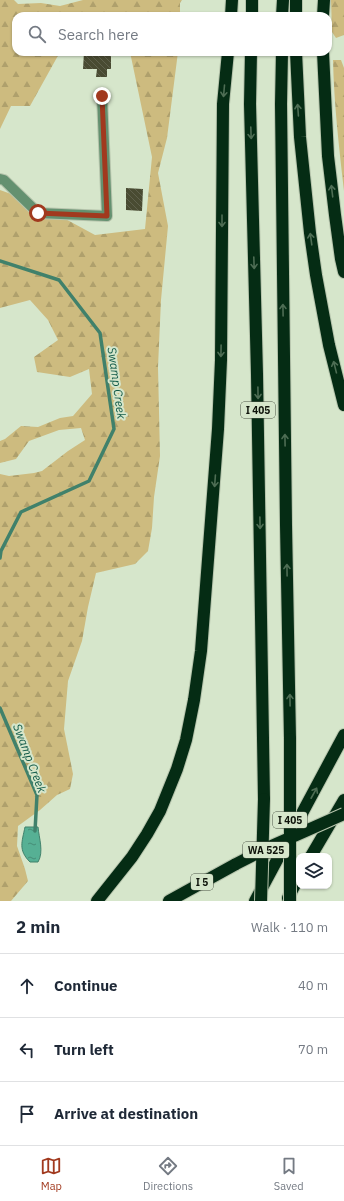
<!DOCTYPE html>
<html lang="en">
<head>
<meta charset="utf-8">
<style>
	:root { --surface:#fff; --page:#f2f2f3; --text:#1f2937; --muted:#747a83; --line:#e0e1e3; --accent:#a1391e }
	body { margin:0; font-family:"IBM Plex Sans",sans-serif; background:var(--page); color:var(--text) }
	.controls { position:absolute; right:12px; bottom:12px; display:grid; overflow:hidden; border-radius:8px; box-shadow:0 1px 3px #0004 }
	.controls button { width:36px; height:36px; display:grid; place-items:center; padding:0; border:0; border-bottom:1px solid var(--line); background:var(--surface); color:var(--text); font:20px sans-serif }
	.stop { position:absolute; width:12px; height:12px; margin:-9px; border:3px solid #a1391e; border-radius:50%; background:#fff }
	.stop.end { background:#a1391e; border-color:#fff; box-shadow:0 1px 4px #0008 }
	.list { margin:0; padding:0; list-style:none }
	h2 { display:flex; justify-content:space-between; align-items:center; height:52px; margin:0; padding:0 16px; font-size:17px }
	h2 small { font-size:13px; font-weight:400; color:var(--muted) }
	.list li { display:grid; grid-template-columns:26px 1fr auto; gap:12px; align-items:center; box-sizing:border-box; height:64px; padding:0 16px; border-top:1px solid var(--line) }
	.list b { display:block; font-size:15px; white-space:nowrap }
	.list em { font-size:13px; font-style:normal; color:var(--muted) }
	.icon { flex:none; width:22px; height:22px; fill:none; stroke:currentColor; stroke-width:2; stroke-linecap:round; stroke-linejoin:round }
	.map { position:relative; flex:none; width:344px; height:901px; overflow:hidden }
	.search { position:absolute; background:var(--surface); box-shadow:0 1px 3px #0004; left:12px; right:12px; top:12px; height:44px; display:flex; align-items:center; gap:10px; box-sizing:border-box; padding:0 14px; border-radius:12px; color:var(--muted); font-size:15px }
	.sheet { height:244px; background:var(--surface) }
	nav { display:flex; justify-content:space-around; align-items:center; box-sizing:border-box; height:56px; border-top:1px solid var(--line); background:var(--surface); font-size:11px; color:var(--muted) }
	nav a { display:grid; justify-items:center; gap:2px }
	nav .on { color:var(--accent) }
	.map>svg:first-child { display:block }
</style>
</head>
<body>
<div class="map">
<svg width="344" height="901" viewBox="0 0 344 901">
	<defs>
		<pattern id="forest-firs" width="22" height="20" patternUnits="userSpaceOnUse"><rect width="22" height="20" fill="#cdbb7f"/><path d="M5 1l3.5 6h-7zM16 11l3.5 6h-7z" fill="#afa06c"/></pattern>
		<pattern id="water-ripples" width="26" height="14" patternUnits="userSpaceOnUse"><rect width="26" height="14" fill="#56b094"/><path d="M2 4q2-2 4 0t4 0M15 11q2-2 4 0t4 0" fill="none" stroke="#468e77"/></pattern>
		<pattern id="building-back-hatch" width="6" height="6" patternUnits="userSpaceOnUse"><rect width="6" height="6" fill="#494b32"/><path d="M-1 5l2 2M0 0l6 6M5-1l2 2" fill="none" stroke="#5f614c"/></pattern>
	</defs>
	<rect width="100%" height="100%" fill="#d6e6cb"/>
	<path fill="url(#forest-firs)" d="M 0,0 L 14,0 L 18,4 L 41,3 L 60,6 L 83,0 L 182,0 L 180,3 L 180,16 L 16,16 L 16,52 L 60,52 L 30,106 L 11,106 L 0,129 Z
		M 331,0 L 344,0 L 344,35 L 336,38 L 332,32 Z
		M 130,52 L 178,52 L 167,138 L 158,173 L 168,226 L 161,300 L 158,367 L 160,456 L 154,497 L 152,528 L 148,551 L 135,564 L 96,573 L 88,607 L 82,641 L 68,681 L 64,729 L 73,774 L 70,789 L 57,795 L 40,810 L 18,826 L 17,846 L 25,869 L 28,881 L 11,901 L 0,901 L 0,474 L 9,476 L 34,473 L 42,471 L 68,451 L 85,440 L 81,428 L 59,430 L 29,441 L 16,459 L 0,463 L 0,441 L 5,439 L 21,426 L 38,427 L 60,418 L 73,416 L 92,394 L 89,369 L 70,377 L 37,372 L 34,357 L 58,340 L 48,320 L 30,300 L 0,308 L 0,190 L 36,203 L 95,235 L 145,229 L 152,157 Z
		M 333,60 L 341,60 L 344,68 L 344,191 C 339,147 334,104 333,60 Z"/>
	<path fill="url(#water-ripples)" stroke="#40816b" d="M 25,827 L 38,827 C 39,838 44,852 38,862 L 30,862 C 18,850 22,842 25,827 Z"/>
	<g fill="none" stroke-linecap="round" stroke-linejoin="round">
		<path stroke="#40816b" stroke-width="3.5" d="M 0,261 L 59,280 L 100,333 L 114,429 L 89,481 L 21,512 L 1,551 L 0,558
			M 0,708 L 37,795 L 35,831"/>
	</g>
	<path fill="url(#building-back-hatch)" d="M 84,52 L 111,52 L 111,69 L 107,69 L 107,77 L 96,77 L 97,69 L 83,69 Z
		M 126,188 L 143,189 L 142,211 L 126,210 Z"/>
	<g fill="none" stroke-linecap="round" stroke-linejoin="round">
		<g stroke="#b6c4ac" stroke-width="12">
			<path id="minor" d="M 0,179 L 4,180 L 38,213 L 107,216 L 102,96"/>
		</g>
		<g stroke="#b6c4ac" stroke-width="14">
			<path id="motorway" d="M 231,16 L 232,0
				M 252,16 L 252,0
				M 282,16 L 283,0
				M 296,16 L 296,0
				M 323,16 L 324,0
				M 251,52 L 250,104 L 257,374 L 264,799
				M 282,52 L 281,104 L 286,525 L 290,739
				M 296,52 L 300,137 L 310,233 L 316,275 L 329,345 L 344,405
				M 323,52 L 328,156 L 335,215 L 341,259 L 344,272
				M 311,856 L 344,800
				M 288,898 L 299,877
				M 97,901 L 132,857 L 147,834 L 160,811 L 177,769 L 186,740 L 194,700 L 201,651 L 218,429 L 221,360 L 223,104 L 228,52
				M 169,901 L 236,864
				M 255,901 L 344,735"/>
		</g>
		<use href="#minor" stroke="#649170" stroke-width="10"/>
		<use href="#motorway" stroke="#052c14" stroke-width="12"/>
		<g stroke="#b6c4ac" stroke-width="14" stroke-linecap="butt">
			<path id="motorway-bridge" d="M 236,864 L 267,848 L 344,814
				M 261,901 L 264,799
				M 290,901 L 290,739"/>
		</g>
		<use href="#motorway-bridge" stroke="#052c14" stroke-width="12"/>
	</g>
	<defs><path id="oneway-shaft" d="M-6 0H5M1.5-3L5.5 0L1.5 3" fill="none" stroke-width="1.6" stroke-linecap="round" stroke-linejoin="round"/></defs>
	<g stroke="#4e6d54">
		<use href="#oneway-shaft" transform="translate(224 91) rotate(95)"/>
		<use href="#oneway-shaft" transform="translate(298 110) rotate(-94)"/>
		<use href="#oneway-shaft" transform="translate(251 133) rotate(88)"/>
		<use href="#oneway-shaft" transform="translate(332 191) rotate(-97)"/>
		<use href="#oneway-shaft" transform="translate(222 221) rotate(90)"/>
		<use href="#oneway-shaft" transform="translate(311 239) rotate(-98)"/>
		<use href="#oneway-shaft" transform="translate(254 263) rotate(88)"/>
		<use href="#oneway-shaft" transform="translate(283 310) rotate(-91)"/>
		<use href="#oneway-shaft" transform="translate(221 351) rotate(91)"/>
		<use href="#oneway-shaft" transform="translate(335 367) rotate(-104)"/>
		<use href="#oneway-shaft" transform="translate(258 393) rotate(89)"/>
		<use href="#oneway-shaft" transform="translate(285 440) rotate(-91)"/>
		<use href="#oneway-shaft" transform="translate(215 481) rotate(94)"/>
		<use href="#oneway-shaft" transform="translate(260 523) rotate(89)"/>
		<use href="#oneway-shaft" transform="translate(287 570) rotate(-91)"/>
		<use href="#oneway-shaft" transform="translate(290 700) rotate(-91)"/>
		<use href="#oneway-shaft" transform="translate(314 793) rotate(-61)"/>
	</g>
	<g fill="none" stroke-linecap="round" stroke-linejoin="round">
		<path stroke="#a1391e" stroke-width="5" d="M 38,213 L 107,216 L 102,96"/>
	</g>
	<g text-anchor="middle" dominant-baseline="central" stroke-width="4" stroke-linejoin="round" paint-order="stroke">
		<g fill="#d6e6cb" stroke="#4a5244" stroke-width="1">
			<rect x="241" y="402" width="34" height="16" rx="3"/>
			<rect x="273" y="812" width="34" height="16" rx="3"/>
			<rect x="243" y="842" width="46" height="16" rx="3"/>
			<rect x="191" y="874" width="22" height="16" rx="3"/>
		</g>
		<g font-size="10" font-weight="bold" fill="#0e130a">
			<text x="258" y="410">I 405</text>
			<text x="290" y="820">I 405</text>
			<text x="266" y="850">WA 525</text>
			<text x="202" y="882">I 5</text>
		</g>
		<g font-size="12" font-style="italic" fill="#125b49" stroke="#d6e6cb">
			<text transform="translate(117 383) rotate(82)">Swamp Creek</text>
			<text transform="translate(30 758) rotate(69)">Swamp Creek</text>
		</g>
	</g>
</svg>
<div class="controls">
<button><svg class="icon" aria-label="layers" viewBox="0 0 24 24"><path d="M12 4l9 5-9 5-9-5zM3 14l9 5 9-5"/></svg></button>
</div>
<div class="stop" style="left:38px;top:213px"></div>
<div class="stop end" style="left:102px;top:96px"></div>
<div class="search"><svg class="icon" aria-label="search" viewBox="0 0 24 24"><circle cx="10" cy="10" r="6"/><path d="M15 15l6 6"/></svg>Search here</div>
</div>
<section class="sheet">
<h2>2 min<small>Walk · 110 m</small></h2>
<ul class="list">
<li><svg class="icon" aria-label="ahead" viewBox="0 0 24 24"><path d="M12 20V5M6 11l6-6 6 6"/></svg><div><b>Continue</b></div><em>40 m</em></li>
<li><svg class="icon" aria-label="left" viewBox="0 0 24 24"><path d="M17 20v-9H6M10 6l-5 5 5 5"/></svg><div><b>Turn left</b></div><em>70 m</em></li>
<li><svg class="icon" aria-label="arrive" viewBox="0 0 24 24"><path d="M6 21V4h12l-3 4 3 4H6"/></svg><div><b>Arrive at destination</b></div></li>
</ul>
</section>
<nav>
<a class="on"><svg class="icon" aria-label="map" viewBox="0 0 24 24"><path d="M3 6l6-2 6 2 6-2v14l-6 2-6-2-6 2zM9 4v14M15 6v14"/></svg>Map</a>
<a><svg class="icon" aria-label="directions" viewBox="0 0 24 24"><path d="M12 3l9 9-9 9-9-9zM9 14v-3h6M13 9l2 2-2 2"/></svg>Directions</a>
<a><svg class="icon" aria-label="saved" viewBox="0 0 24 24"><path d="M7 4h10v16l-5-4-5 4z"/></svg>Saved</a>
</nav>
</body>
</html>
